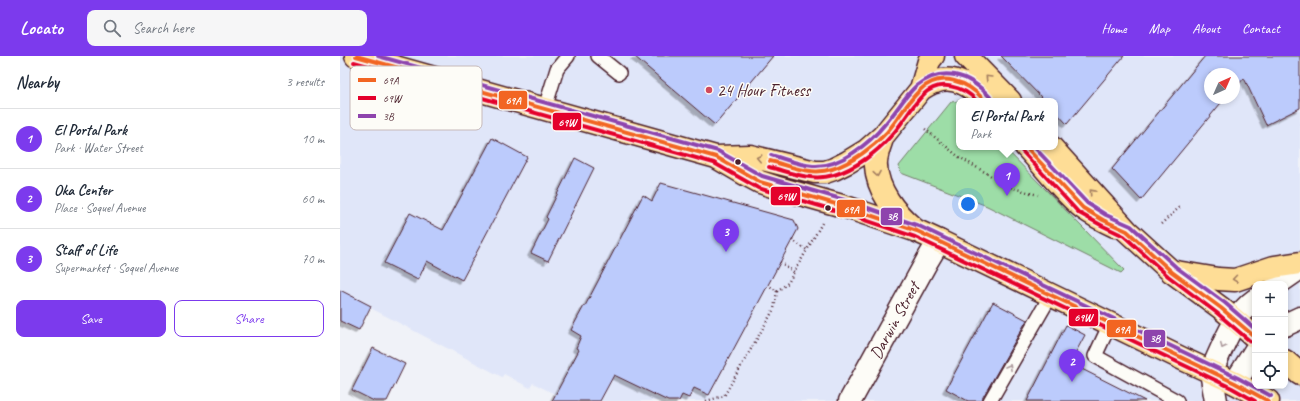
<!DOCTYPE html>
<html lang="en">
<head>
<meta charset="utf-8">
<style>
	:root { --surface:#fff; --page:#f6f6f7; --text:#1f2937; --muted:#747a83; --line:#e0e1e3; --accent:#7c3aed }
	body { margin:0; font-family:Caveat,sans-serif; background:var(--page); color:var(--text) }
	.controls { position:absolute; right:12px; bottom:12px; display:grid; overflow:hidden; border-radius:8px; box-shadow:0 2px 6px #0003 }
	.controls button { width:36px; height:36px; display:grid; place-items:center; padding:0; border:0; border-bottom:1px solid var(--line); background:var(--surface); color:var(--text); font:20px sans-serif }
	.compass { position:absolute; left:864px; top:12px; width:36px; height:36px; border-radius:50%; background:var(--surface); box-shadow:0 2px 6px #0003; rotate:45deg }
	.you { position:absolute; left:628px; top:148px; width:14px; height:14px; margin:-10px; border:3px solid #fff; border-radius:50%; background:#1a73e8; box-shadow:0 0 0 6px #1a73e833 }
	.badge { display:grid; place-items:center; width:26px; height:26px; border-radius:50%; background:var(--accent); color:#fff; font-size:13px; font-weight:700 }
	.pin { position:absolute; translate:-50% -33px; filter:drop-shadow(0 1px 2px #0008) }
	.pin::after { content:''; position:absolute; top:21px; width:14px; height:12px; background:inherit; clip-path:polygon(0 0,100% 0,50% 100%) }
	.popup { position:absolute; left:616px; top:42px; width:102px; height:52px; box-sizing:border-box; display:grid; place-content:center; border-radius:8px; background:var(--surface); filter:drop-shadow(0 1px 3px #0005); font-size:13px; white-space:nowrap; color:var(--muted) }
	.popup b { font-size:15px; color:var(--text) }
	.popup::after { content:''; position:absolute; left:50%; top:100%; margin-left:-8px; border:8px solid transparent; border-top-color:var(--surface) }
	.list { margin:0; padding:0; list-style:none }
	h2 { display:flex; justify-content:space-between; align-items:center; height:52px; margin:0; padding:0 16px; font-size:17px }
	h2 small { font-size:13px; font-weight:400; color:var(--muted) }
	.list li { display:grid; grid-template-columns:26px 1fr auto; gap:12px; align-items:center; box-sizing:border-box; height:60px; padding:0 16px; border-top:1px solid var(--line) }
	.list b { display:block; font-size:15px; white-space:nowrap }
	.list p { margin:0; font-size:13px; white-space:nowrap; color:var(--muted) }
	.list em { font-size:13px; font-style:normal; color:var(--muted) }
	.actions { display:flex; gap:8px; padding:12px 16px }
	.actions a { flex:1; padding:9px 0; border:1px solid var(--accent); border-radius:8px; text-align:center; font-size:14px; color:var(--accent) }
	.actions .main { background:var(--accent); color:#fff }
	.icon { flex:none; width:22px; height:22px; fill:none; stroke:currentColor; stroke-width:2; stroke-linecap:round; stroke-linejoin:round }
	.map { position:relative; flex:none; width:960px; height:345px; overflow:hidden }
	header { display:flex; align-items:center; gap:24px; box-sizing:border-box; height:56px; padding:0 20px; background:var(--accent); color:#fff }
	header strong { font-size:19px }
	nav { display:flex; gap:22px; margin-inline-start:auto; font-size:14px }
	.search { width:280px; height:36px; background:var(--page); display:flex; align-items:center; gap:10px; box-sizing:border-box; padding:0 14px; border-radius:8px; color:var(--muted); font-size:15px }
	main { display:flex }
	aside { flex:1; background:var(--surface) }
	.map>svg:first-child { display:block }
</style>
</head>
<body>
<header>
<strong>Locato</strong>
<div class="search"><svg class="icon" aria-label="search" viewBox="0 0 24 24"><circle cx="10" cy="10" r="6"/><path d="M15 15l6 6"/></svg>Search here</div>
<nav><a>Home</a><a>Map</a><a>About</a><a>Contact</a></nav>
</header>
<main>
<aside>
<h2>Nearby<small>3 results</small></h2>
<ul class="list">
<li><span class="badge">1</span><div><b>El Portal Park</b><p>Park · Water Street</p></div><em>10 m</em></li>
<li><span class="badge">2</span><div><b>Oka Center</b><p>Place · Soquel Avenue</p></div><em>60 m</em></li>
<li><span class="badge">3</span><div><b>Staff of Life</b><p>Supermarket · Soquel Avenue</p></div><em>70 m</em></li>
</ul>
<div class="actions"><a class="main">Save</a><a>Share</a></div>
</aside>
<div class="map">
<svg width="960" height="345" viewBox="0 0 960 345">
	<defs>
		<filter id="shadow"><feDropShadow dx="-3.5" dy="3.5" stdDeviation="0" flood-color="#0004"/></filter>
	</defs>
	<rect width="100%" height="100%" fill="#f0f2f8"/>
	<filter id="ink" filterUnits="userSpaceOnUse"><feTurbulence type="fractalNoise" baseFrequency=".025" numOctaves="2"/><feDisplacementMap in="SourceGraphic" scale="8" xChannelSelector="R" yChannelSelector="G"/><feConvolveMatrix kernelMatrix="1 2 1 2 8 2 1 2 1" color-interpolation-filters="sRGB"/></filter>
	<g filter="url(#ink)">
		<path fill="#e0e6f9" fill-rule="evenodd" d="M 0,0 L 960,0 L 960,345 L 228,345 L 193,327 L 190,332 L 164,318 L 162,321 L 0,236 ZM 870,18 L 894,18 L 894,42 L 870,42 ZM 619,45 L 715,45 L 715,91 L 619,91 ZM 915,228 L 945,228 L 945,330 L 915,330 Z"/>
		<path fill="#9ddda7" stroke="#747e69" d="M 619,45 L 619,91 L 664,91 L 784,214 L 781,217 L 647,150 L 561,117 L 559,110 L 611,46 Z"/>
		<path fill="#bccbfc" stroke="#4a1f2b" filter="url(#shadow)" d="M 294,0 L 433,0 L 375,69 Z
			M 661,0 L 784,0 L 727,68 L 715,55 L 715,45 L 705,45 Z
			M 865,0 L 960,0 L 960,52 L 926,69 L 904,22 L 894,34 L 894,18 L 870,18 L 870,42 L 885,42 L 801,144 L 772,113 Z
			M 152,82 L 187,101 L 122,224 L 87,205 L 78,224 L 44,207 L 70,157 L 103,174 Z
			M 235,102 L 254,112 L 208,205 L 191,197 L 208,163 L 206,161 Z
			M 321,127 L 454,164 L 458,173 L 369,339 L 354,332 L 349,342 L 342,339 L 339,345 L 328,345 L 274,319 L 260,345 L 212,345 L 239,294 L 236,292 L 241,280 L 231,274 L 244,250 L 245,250 L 303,139 L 312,145 Z
			M 0,234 L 31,250 L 19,274 L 0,265 Z
			M 653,246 L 687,264 L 643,341 L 642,345 L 628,345 L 606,333 Z
			M 726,269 L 745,279 L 730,307 L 805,345 L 687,345 Z
			M 33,292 L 65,308 L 47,345 L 34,345 L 12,334 Z"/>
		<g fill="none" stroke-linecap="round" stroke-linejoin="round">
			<g stroke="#4a1f2b" stroke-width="16">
				<path id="lane" d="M 258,0 L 279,17
					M 205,52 L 217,13 L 228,0
					M 770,268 L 755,300 L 837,345
					M 650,345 L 711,239"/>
			</g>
			<g stroke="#4a1f2b" stroke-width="25">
				<g id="street">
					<path d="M 871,316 L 876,345"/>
					<path id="s1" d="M 510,345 L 587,205 L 599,185"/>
				</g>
			</g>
			<g stroke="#4a1f2b" stroke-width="25">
				<path id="secondary" d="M 937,228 L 960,212
					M 945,269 L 960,262
					M 871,316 C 882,293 893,259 915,244
					M 895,327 L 915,295"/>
			</g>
			<g stroke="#4a1f2b" stroke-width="25">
				<path id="primary" d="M 16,0 L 376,101 L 405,118 L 420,126 L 435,131 L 506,151 L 577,175 L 599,185 L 845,304 L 895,327 L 928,345
					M 626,0 L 670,45
					M 581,33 C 585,31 590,27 595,26 C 614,18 633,31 645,45
					M 543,80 C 540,89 535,100 536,110 C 537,134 555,157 573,172
					M 686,91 C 704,110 723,136 743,152 C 753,159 764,165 775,170
					M 711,91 L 787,175 L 832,216 L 881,252 L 915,281
					M 376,101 L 410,100 L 475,116 L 485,116 L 494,113 L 508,106 L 526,95 L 543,80 L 581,33 L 589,5 L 593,0
					M 836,216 L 878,223 L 895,224 L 934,211 L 960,207
					M 945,305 L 960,318"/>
			</g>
			<path stroke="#4a1f2b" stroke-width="2.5" stroke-dasharray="1 3" stroke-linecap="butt" d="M 585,73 L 619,101 L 670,131 L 698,139
				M 821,168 L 840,151
				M 452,184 L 467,194 L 482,167
				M 440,206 L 454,216 L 467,194
				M 437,235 L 448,227 L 454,216
				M 366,345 L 384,340 L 434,253 L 437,235 L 428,229"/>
			<use href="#lane" stroke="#fdfcf7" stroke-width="13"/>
			<use href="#street" stroke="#fdfcf7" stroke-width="22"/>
			<use href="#secondary" stroke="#fdfcf7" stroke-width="22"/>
			<use href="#primary" stroke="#fedd96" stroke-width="22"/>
			<g stroke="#fdfcf7" stroke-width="7">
				<path id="bus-1" d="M 16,0 L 376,101 L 420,126 L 506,151 L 577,175 L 895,327 L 928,345
					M 686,91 L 743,152 L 763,164 L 787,175 L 832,216 L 881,252 L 915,281
					M 430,105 C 451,110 471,120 492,113 C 512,107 533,91 547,76 C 558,63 567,47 579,35 C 600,14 628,25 645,45"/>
			</g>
			<g stroke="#fdfcf7" stroke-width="7">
				<path id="bus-2" d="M 14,6 L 374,107 L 418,132 L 504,157 L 575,181 L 892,332 L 915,345
					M 682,95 L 739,157 L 761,169 L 784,180 L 828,220 L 877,257 L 911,286
					M 429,111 C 450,116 471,126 494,119 C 515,113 537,96 551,80 C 563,67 571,51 583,39 C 599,23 623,30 637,45"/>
			</g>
			<g stroke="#fdfcf7" stroke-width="7">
				<path id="bus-3" d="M 38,0 L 378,95 L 422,120 L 508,145 L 579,170 L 898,322 L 931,340
					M 694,91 L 747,147 L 766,159 L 791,170 L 836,211 L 885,247 L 915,273
					M 431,99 C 445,103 459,109 473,110 C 499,112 530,87 545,68 C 556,56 564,41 576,30 C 602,9 629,18 650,41"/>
			</g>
			<use href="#bus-1" stroke="#f26522" stroke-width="4"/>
			<use href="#bus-2" stroke="#e4002b" stroke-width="4"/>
			<use href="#bus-3" stroke="#8e44ad" stroke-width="4"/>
		</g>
		<defs><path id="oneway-chevron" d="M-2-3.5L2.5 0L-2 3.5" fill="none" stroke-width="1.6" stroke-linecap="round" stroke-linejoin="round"/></defs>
		<g stroke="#a47e60">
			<use href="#oneway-chevron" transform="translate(648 22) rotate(-135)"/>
			<use href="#oneway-chevron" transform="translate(419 102) rotate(-167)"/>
			<use href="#oneway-chevron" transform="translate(537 118) rotate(81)"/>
			<use href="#oneway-chevron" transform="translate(752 136) rotate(-132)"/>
			<use href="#oneway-chevron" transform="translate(895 223) rotate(172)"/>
		</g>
		<g stroke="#ac999b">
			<use href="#oneway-chevron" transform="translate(883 290) rotate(116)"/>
			<use href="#oneway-chevron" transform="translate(669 311) rotate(-61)"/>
		</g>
	</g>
	<circle fill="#d1495b" stroke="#fdfcf7" stroke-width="1.5" cx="369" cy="34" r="4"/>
	<g fill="#4a1f2b" stroke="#fdfcf7" stroke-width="1.5">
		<circle cx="398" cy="106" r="3.5"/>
		<circle cx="488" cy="152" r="3.5"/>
	</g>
	<g text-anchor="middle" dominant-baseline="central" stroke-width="3" stroke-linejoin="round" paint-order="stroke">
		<g font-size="17" fill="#4a1f2b" stroke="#fdfcf7" text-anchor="start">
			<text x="377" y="34">24 Hour Fitness</text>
		</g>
		<g font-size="17" fill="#4a1f2b" stroke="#fdfcf7">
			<text stroke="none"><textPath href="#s1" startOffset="92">Darwin Street</textPath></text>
		</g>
	</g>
	<rect x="10" y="10" width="132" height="64" rx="6" fill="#fdfcf7" stroke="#c7baba" stroke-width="1"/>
	<rect x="18" y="22" width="18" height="4" fill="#f26522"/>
	<rect x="18" y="40" width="18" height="4" fill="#e4002b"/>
	<rect x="18" y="58" width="18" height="4" fill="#8e44ad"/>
	<g font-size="11" fill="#4a1f2b">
		<text x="43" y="28">69A</text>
		<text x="43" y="46">69W</text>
		<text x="43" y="64">3B</text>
	</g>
	<g stroke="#fdfcf7" stroke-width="1.5">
		<rect x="158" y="34" width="30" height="20" rx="4" fill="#f26522"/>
		<rect x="212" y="56" width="30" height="19" rx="4" fill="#e4002b"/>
		<rect x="430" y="130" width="31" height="20" rx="4" fill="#e4002b"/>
		<rect x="496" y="143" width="30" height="19" rx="4" fill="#f26522"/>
		<rect x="540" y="151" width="23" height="19" rx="4" fill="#8e44ad"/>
		<rect x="728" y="252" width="31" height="19" rx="4" fill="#e4002b"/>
		<rect x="766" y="263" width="31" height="19" rx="4" fill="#f26522"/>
		<rect x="803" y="273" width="23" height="19" rx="4" fill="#8e44ad"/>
	</g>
	<g font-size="11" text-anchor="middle" font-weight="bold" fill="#fff">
		<text x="173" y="48">69A</text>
		<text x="227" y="70">69W</text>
		<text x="446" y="144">69W</text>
		<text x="511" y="157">69A</text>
		<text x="552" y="164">3B</text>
		<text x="743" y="265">69W</text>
		<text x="782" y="277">69A</text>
		<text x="815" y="286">3B</text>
	</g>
</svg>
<div class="controls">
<button>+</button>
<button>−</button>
<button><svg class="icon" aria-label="locate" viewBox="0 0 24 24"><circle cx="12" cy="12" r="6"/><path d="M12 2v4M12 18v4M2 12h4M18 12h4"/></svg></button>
</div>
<svg class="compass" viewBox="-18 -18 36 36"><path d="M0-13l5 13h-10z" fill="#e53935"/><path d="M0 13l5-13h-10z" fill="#747a83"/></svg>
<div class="you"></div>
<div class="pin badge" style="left:667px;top:140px">1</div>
<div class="popup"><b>El Portal Park</b>Park</div>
<div class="pin badge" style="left:732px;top:326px">2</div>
<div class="pin badge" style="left:386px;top:196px">3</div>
</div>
</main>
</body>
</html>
